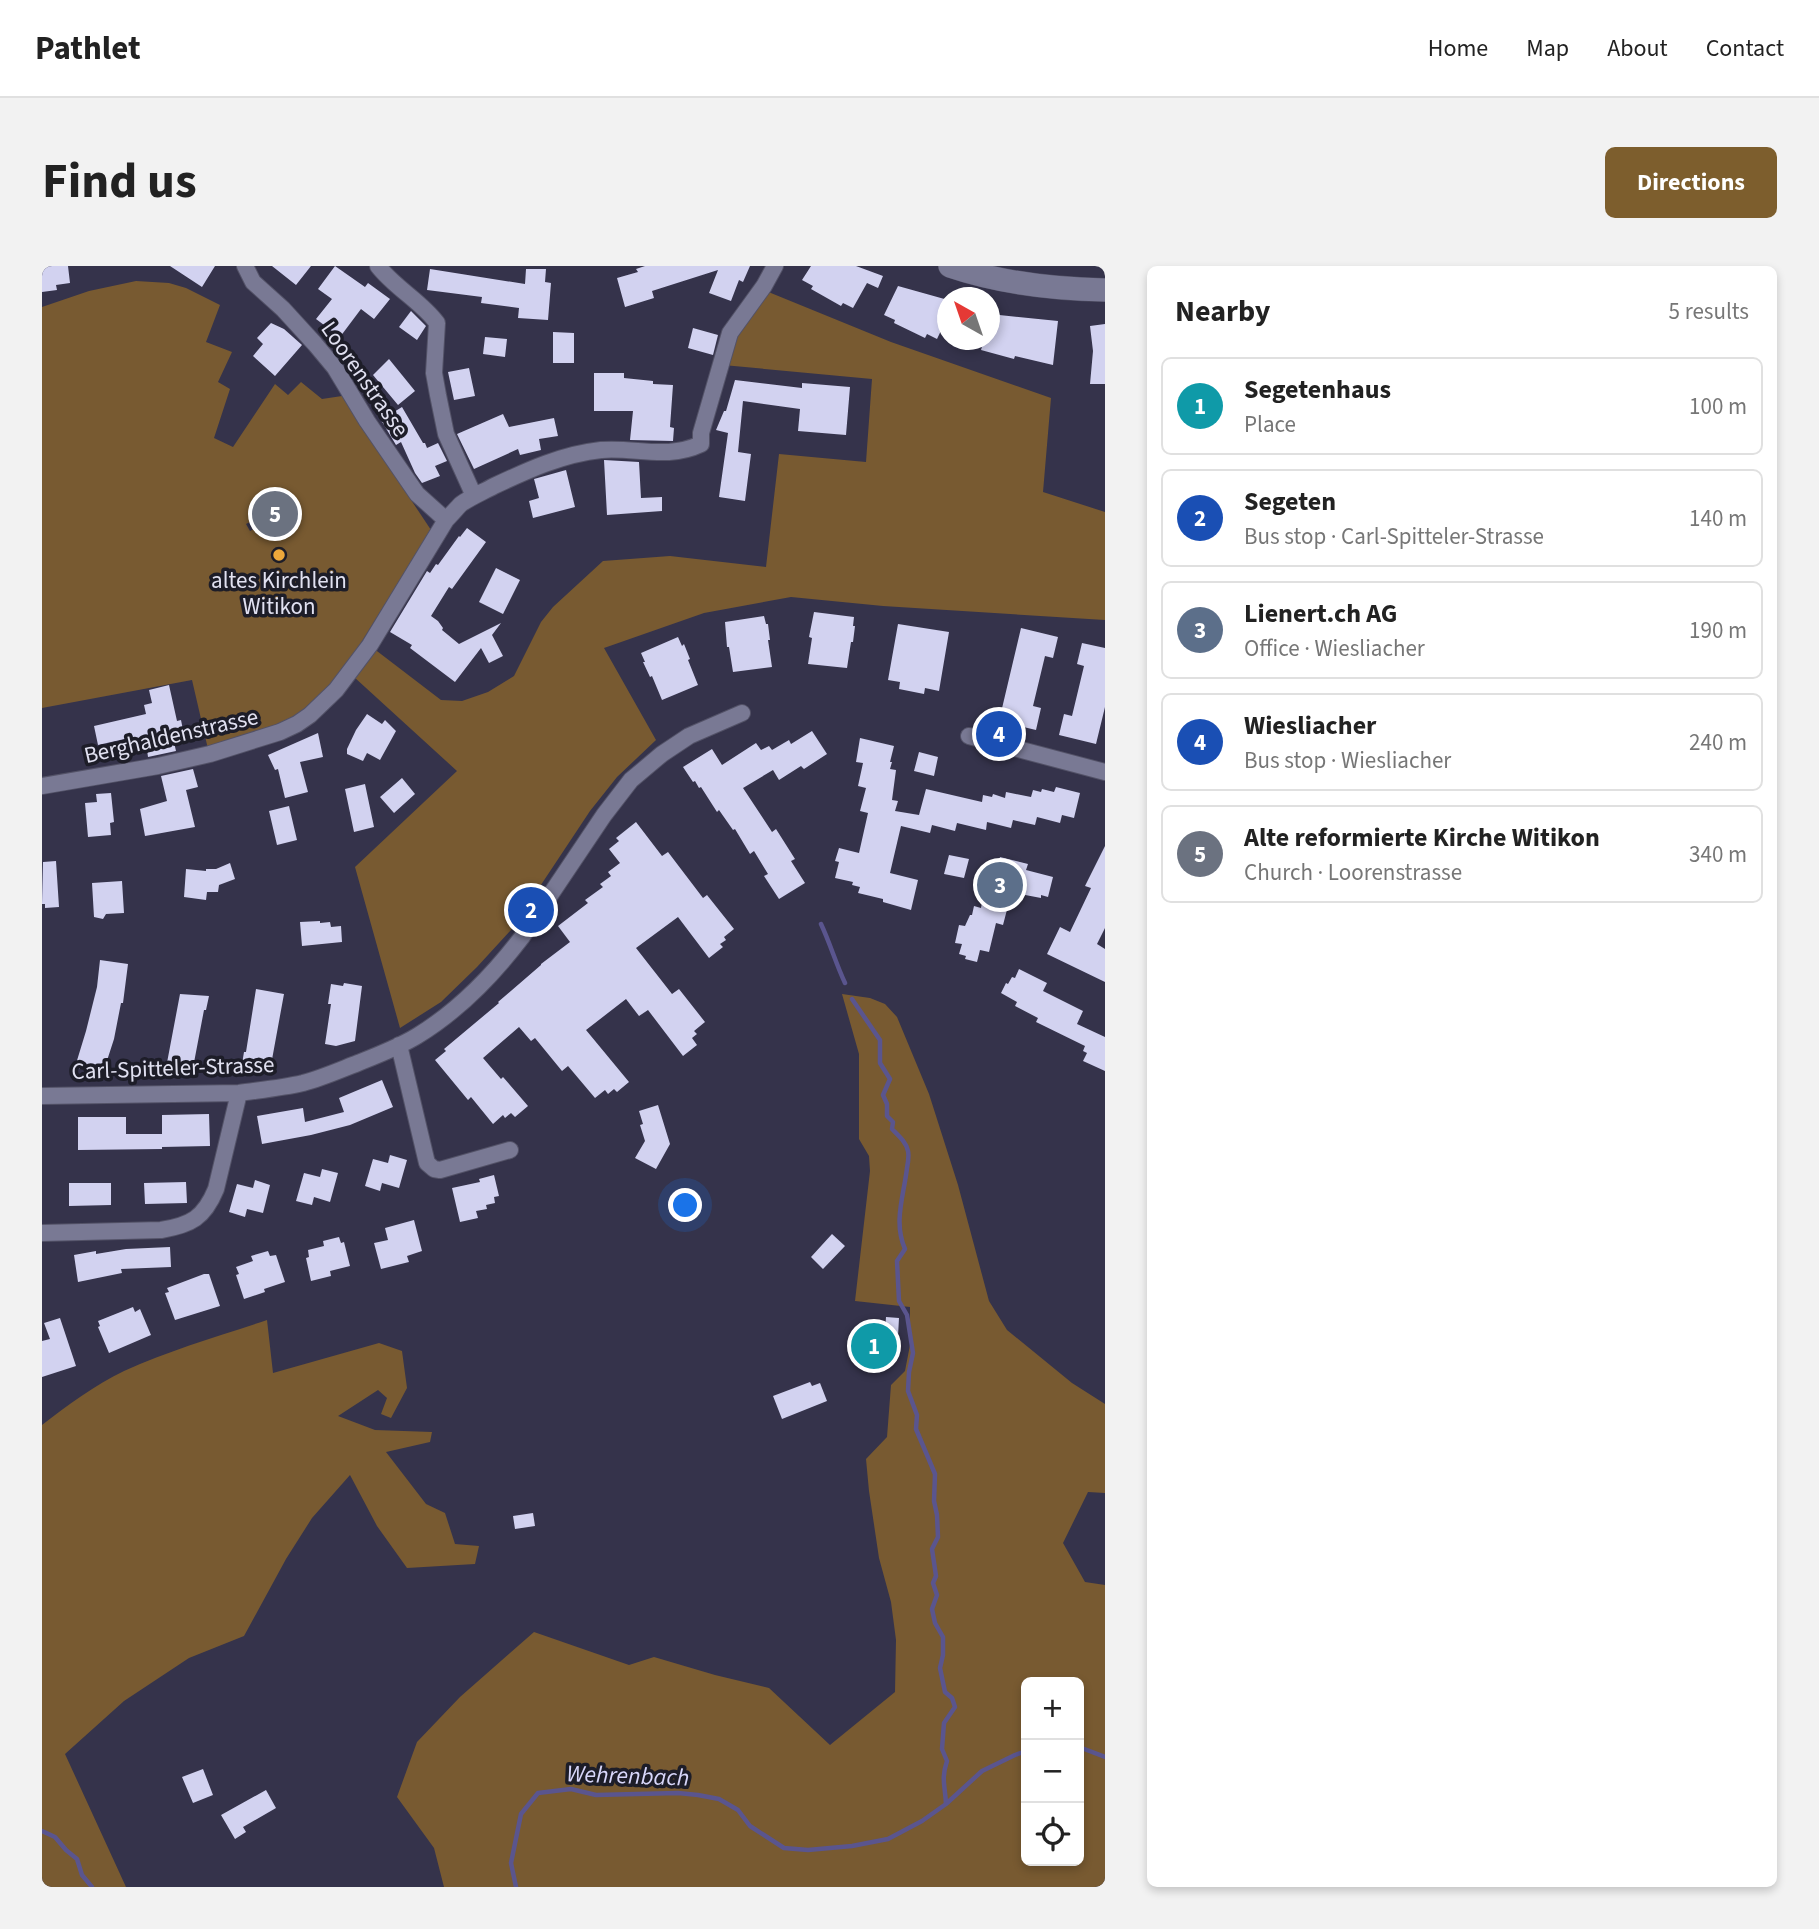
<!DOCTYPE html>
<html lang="en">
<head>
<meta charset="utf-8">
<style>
	:root { --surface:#fff; --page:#f2f2f2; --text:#222; --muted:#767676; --line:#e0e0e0; --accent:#7d5e2d }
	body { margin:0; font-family:"Source Sans 3",sans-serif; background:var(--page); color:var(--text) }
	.controls { position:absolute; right:21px; bottom:21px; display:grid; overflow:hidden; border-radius:10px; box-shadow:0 4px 10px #0003 }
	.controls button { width:63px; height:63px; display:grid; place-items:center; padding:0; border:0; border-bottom:2px solid var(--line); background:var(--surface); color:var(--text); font:35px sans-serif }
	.compass { position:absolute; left:895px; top:21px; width:63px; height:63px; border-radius:50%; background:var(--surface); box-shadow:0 4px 10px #0003; rotate:320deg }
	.you { position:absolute; left:644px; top:940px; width:24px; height:24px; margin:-18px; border:5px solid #fff; border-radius:50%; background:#1a73e8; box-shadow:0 0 0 10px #1a73e833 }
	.badge { display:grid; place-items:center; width:46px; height:46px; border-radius:50%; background:var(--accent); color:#fff; font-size:23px; font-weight:700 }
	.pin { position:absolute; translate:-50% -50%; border:4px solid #fff; box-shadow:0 2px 7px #0006 }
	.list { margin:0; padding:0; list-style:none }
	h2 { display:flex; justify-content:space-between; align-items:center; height:91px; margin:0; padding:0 28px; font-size:30px }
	h2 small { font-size:23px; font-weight:400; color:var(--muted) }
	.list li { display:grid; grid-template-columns:46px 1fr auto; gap:21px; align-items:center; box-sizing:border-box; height:98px; margin:0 14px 14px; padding:0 14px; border:2px solid var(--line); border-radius:10px }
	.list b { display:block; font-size:26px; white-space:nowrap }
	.list p { margin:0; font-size:23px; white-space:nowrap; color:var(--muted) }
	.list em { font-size:23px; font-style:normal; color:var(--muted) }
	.icon { flex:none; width:38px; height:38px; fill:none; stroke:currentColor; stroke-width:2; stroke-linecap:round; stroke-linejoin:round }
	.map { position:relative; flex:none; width:1063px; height:1621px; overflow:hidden; border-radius:10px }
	header { display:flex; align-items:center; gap:42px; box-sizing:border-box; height:98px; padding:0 35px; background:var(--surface); border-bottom:2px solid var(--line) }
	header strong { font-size:33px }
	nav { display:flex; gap:38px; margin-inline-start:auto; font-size:24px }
	.intro { display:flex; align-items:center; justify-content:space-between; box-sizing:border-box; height:168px; padding:0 42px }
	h1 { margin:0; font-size:49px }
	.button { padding:18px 32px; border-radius:10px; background:var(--accent); color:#fff; font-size:24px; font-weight:700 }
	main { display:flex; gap:42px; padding:0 42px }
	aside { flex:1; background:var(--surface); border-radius:10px; box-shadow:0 4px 10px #0003 }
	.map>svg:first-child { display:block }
</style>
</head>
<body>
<header>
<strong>Pathlet</strong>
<nav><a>Home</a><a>Map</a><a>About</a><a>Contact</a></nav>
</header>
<div class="intro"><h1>Find us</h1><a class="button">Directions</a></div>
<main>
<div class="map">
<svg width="1063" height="1621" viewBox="0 0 1063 1621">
	<rect width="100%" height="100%" fill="#35334b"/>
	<path fill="#785a31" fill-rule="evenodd" d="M 94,15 L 127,17 L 144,22 L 178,39 L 164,76 L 190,86 L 176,116 L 188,123 L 172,172 L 191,181 L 233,118 L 246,129 L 259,116 L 280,133 L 300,130 L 389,264 L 312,388 L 289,421 L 269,440 L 244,457 L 166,483 L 150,414 L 0,442 L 0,41 L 47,25 ZM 233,227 L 237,234 L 249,227 L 258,246 L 245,253 L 247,257 L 241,261 L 237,255 L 214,267 L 212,263 L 208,265 L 204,258 L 210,255 L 208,250 L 223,242 Z
		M 724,25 L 849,76 L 1009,132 L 1001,226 L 1063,246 L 1063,354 L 841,340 L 749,331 L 662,347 L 562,382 L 614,474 L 575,511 L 548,545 L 469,664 L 435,701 L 399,736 L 358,762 L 313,601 L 415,505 L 312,411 L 331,382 L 399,434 L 420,435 L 446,426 L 472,410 L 499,356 L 511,341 L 561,295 L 628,290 L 724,301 L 737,188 L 824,196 L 830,113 L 681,99 L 692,69 Z
		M 800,728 L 828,732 L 843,738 L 855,751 L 887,828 L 916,919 L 947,1035 L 965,1064 L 1030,1117 L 1063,1138 L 1063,1227 L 1046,1226 L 1021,1277 L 1043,1316 L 1063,1319 L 1063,1621 L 402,1621 L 392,1582 L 355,1531 L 375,1476 L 418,1431 L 492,1366 L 587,1399 L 612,1391 L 673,1409 L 727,1422 L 788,1479 L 853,1426 L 854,1374 L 849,1336 L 837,1292 L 827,1225 L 824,1193 L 845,1171 L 849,1119 L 863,1105 L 868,1079 L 868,1041 L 813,1035 L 828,905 L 827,890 L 817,873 L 817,788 ZM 1037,1416 L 1037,1595 L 984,1595 L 984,1416 Z
		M 225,1054 L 231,1107 L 337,1077 L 360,1085 L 365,1122 L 349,1152 L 339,1148 L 345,1132 L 336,1124 L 296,1150 L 333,1164 L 390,1166 L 388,1176 L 344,1186 L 384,1238 L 403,1247 L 413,1278 L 437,1280 L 433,1298 L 365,1302 L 335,1260 L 308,1209 L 270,1252 L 244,1293 L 202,1370 L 147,1392 L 82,1435 L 23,1488 L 84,1621 L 0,1621 L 0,1159 C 26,1139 53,1119 82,1105 C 128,1084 177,1070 225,1054 Z"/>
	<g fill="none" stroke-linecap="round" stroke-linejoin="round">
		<path stroke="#5a558e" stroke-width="4.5" d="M 779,658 C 788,677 794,698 803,717
			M 810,733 L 838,774 L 838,797 L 848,813 L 841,829 L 845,838 L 845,850 L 851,856 L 850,863 C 857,870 864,876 866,885 C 867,890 866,897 865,902 C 862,929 851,956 863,983 L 855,995 L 857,1035 L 865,1049 L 871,1087 L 867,1106 L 866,1125 L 875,1149 L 874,1163 L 893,1208 L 892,1235 L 895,1249 L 896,1271 L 890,1283 L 894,1310 L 891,1317 L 895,1329 L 890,1343 L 893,1357 L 901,1371 L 901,1389 L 898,1402 L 903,1426 L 910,1432 L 913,1441 L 902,1457 L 900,1483 L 905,1495 C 899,1513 903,1519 904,1538
			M 1037,1481 L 1063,1491
			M 0,1565 L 13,1571 L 24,1584 L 35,1593 L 40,1609 L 50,1621
			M 474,1621 L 469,1597 L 479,1548 L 496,1527 L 529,1523 L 554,1529 L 636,1527 L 656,1529 L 677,1533 L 696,1544 L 708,1560 L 742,1582 L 766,1584 L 810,1580 L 846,1573 L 880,1555 L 904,1538 L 940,1505 L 973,1489 L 984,1485"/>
	</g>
	<path fill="#d2d2f0" d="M 0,0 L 26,0 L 28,17 L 14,19 L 15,24 L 0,26 Z
		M 128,0 L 173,0 L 160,21 Z
		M 230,0 L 269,0 L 254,19 Z
		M 293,0 L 323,21 L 326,17 L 348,33 L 332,53 L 319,43 L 298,71 L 274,53 L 290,33 L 276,23 Z
		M 603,0 L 708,0 L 701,16 L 697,14 L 689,35 L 667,27 L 676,4 L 610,25 L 612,32 L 583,41 L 575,12 L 596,6 L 594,3 Z
		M 769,0 L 814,0 L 841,10 L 836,22 L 825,17 L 811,42 L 801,37 L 799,40 L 769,23 L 771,20 L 760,14 Z
		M 388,3 L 483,18 L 484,3 L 504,3 L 503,16 L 509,17 L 506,54 L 476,52 L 477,42 L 439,37 L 440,31 L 385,24 Z
		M 856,20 L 906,34 L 906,50 L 895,73 L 885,68 L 883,72 L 852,57 L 853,54 L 842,49 Z
		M 369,45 L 384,60 L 375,74 L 357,61 Z
		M 948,48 L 1016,55 L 1011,99 L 973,90 L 972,93 L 939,84 L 942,74 L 948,74 Z
		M 229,57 L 242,63 L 260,79 L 233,110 L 211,90 L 221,78 L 215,72 Z
		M 1063,58 L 1063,118 L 1048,118 L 1051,85 L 1048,60 Z
		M 651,62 L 676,69 L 671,89 L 646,82 Z
		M 511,66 L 532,67 L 532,97 L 511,97 Z
		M 443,71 L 465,73 L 463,91 L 441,88 Z
		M 347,93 L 373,125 L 356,139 L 331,109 Z
		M 427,102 L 433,130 L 412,134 L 406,106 Z
		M 552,107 L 582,107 L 582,112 L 611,115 L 611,118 L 631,119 L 628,161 L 632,162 L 631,175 L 588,174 L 591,145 L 552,145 Z
		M 693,114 L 760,122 L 760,117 L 808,121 L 804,169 L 756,165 L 758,143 L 701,135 L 696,186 L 709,188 L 703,235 L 677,231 L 686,167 L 674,164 L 682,145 L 684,145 Z
		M 360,141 L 381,177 L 383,177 L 385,182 L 396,177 L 405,195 L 393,200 L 398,210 L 380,217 L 373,207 L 359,176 L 354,179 L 339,154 Z
		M 461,148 L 467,161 L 512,152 L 516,170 L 497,173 L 499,184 L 478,189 L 476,183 L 432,203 L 415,168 Z
		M 562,194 L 597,196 L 599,232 L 620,231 L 620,245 L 565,249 Z
		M 524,204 L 533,241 L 491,252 L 487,235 L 497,232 L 492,213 Z
		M 233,227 L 237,234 L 249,227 L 258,245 L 214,267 L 208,256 L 210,255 L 207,251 L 223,242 L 219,234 Z
		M 425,262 L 444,276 L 410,323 L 407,321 L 389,350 L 396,355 L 401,362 L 400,364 L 417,378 L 459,357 L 450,369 L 461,390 L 447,397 L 439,382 L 413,416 L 368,382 L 370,379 L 348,366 L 385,305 L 388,307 L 394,298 L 396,299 L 417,270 L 418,271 Z
		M 454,302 L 478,314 L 461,348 L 437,336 Z
		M 772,346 L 812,351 L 811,360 L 813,360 L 811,376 L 809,376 L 805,402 L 766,398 L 770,372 L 767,371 Z
		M 722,350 L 724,358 L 726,358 L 728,374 L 726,374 L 730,401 L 691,406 L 687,381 L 685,381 L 683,356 Z
		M 856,358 L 907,366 L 897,425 L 883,422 L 882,428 L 857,423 L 858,416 L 846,414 Z
		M 979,362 L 1016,371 L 1011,392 L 1003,390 L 991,440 L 999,442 L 994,464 L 957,455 Z
		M 636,371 L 640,380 L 642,378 L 648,393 L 646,394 L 656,419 L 620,434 L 610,410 L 608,411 L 601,396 L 603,396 L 599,387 Z
		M 1040,377 L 1063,382 L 1063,441 L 1054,478 L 1017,469 L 1022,448 L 1030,450 L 1042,400 L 1035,398 Z
		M 127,419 L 135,455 L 139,454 L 142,469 L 131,472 L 134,485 L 106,491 L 105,484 L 94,486 L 93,481 L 89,482 L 87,472 L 56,479 L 52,460 L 104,448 L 102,439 L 110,437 L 107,424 Z
		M 325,448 L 340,458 L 343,454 L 354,465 L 338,494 L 325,487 L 321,495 L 305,488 L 305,483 L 314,464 Z
		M 770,465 L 785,488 L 762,503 L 759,500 L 737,514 L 731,504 L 701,522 L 730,566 L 734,563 L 753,593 L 749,595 L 763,617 L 737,633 L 722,610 L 726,608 L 712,585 L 708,588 L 693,563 L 691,564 L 677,544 L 675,546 L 659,521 L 657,522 L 653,515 L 651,516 L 641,501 L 670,483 L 680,499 L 714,477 L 719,484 L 727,480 L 730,484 L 747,474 L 749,478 Z
		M 276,467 L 281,491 L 258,496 L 266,526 L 243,532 L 236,503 L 233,504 L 226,489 Z
		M 818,472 L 852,480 L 848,496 L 850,496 L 848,503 L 854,504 L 850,534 L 856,535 L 853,545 L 877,549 L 884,523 L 940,536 L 941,529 L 950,531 L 951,528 L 963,532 L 964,526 L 989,531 L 991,524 L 999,526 L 1000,523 L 1012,526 L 1014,521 L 1038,527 L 1032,552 L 1020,549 L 1018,557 L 995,551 L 993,559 L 971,554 L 969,562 L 945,556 L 944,564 L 915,557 L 913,565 L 890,559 L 888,567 L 859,560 L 848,607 L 876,614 L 869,644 L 841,636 L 841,633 L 816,627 L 818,621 L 810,619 L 811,616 L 793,612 L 797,596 L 793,595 L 797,582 L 817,587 L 826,547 L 818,545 L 824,522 L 816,520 L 821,497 L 814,496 Z
		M 877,486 L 896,491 L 892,510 L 872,505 Z
		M 151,503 L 156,521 L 144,524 L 153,561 L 103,570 L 98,543 L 125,535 L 119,510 Z
		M 360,512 L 373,528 L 352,547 L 338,531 Z
		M 323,518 L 332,561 L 312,566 L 303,523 Z
		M 69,527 L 72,556 L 68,557 L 69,569 L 46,571 L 43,537 L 55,536 L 54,528 Z
		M 247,540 L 255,574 L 235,579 L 227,545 Z
		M 594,556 L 620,590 L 626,586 L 661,632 L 665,629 L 692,663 L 682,671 L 684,674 L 678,678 L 681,681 L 667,692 L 636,651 L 594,682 L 630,728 L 637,723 L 663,756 L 652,765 L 655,768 L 650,772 L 655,779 L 641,790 L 606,744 L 597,750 L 584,733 L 544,764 L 587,816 L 575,826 L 572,823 L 566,828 L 563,824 L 553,832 L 526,800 L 520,805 L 493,772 L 489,775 L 477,761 L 441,792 L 459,813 L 461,811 L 486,840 L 473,851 L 469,847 L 463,852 L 461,849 L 451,858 L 429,831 L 426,834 L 393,794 L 404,785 L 402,783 L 457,737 L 456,736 L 499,699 L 499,698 L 528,676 L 516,660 L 546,637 L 543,634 L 561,621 L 558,618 L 569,610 L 566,606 L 578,597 L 567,583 L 577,575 L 574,572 Z
		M 1063,580 L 1063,662 L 1055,678 L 1063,683 L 1063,716 L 1005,688 L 1018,661 L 1028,666 L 1049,622 L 1043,620 Z
		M 907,589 L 927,593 L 922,612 L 902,608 Z
		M 958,591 L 986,598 L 984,604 L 1011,611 L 1006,631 L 999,629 L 999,632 L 978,628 L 976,638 L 967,636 L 961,659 L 954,657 L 947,686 L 938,684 L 935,696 L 923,693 L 924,690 L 917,688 L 920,678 L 913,677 L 917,659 L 923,660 L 928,649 L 930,649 L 932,640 L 939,642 L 941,631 L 943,632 L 947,618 L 950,618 L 952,614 Z
		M 14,595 L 17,641 L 3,642 L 3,638 L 0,638 L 1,596 Z
		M 188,597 L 193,613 L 177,619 L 176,626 L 165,626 L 164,634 L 142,631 L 144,603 L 164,605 L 164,603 L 174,603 Z
		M 80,615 L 82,647 L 64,648 L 61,653 L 52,651 L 50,617 Z
		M 278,655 L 278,657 L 288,656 L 289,661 L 299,660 L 300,676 L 260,680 L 258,656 Z
		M 58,694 L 86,698 L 81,737 L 79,737 L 72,773 L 60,810 L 33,801 L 44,765 L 55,721 Z
		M 977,703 L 1005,717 L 1001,725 L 1041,745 L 1035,758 L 1063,771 L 1063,805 L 1041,795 L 1045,787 L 1041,785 L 1043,780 L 994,756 L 996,752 L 973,740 L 975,736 L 959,727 L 964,717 L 966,718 L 970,711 L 973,712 Z
		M 302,717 L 320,720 L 313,775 L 294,780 L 283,778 L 289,738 L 286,738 L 289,718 L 301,720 Z
		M 214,723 L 242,728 L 229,799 L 218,797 L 217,801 L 200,798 L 202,786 L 204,786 Z
		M 138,728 L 167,730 L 164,744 L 162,744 L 150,807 L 124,802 Z
		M 340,814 L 351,841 L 308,859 L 269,869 L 220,878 L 215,850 L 261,842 L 263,856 L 302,846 L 297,832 Z
		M 616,839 L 628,878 L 614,903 L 593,892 L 603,875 L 598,859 L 601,858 L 597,845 Z
		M 167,848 L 168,880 L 120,881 L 120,883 L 36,884 L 36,851 L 84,851 L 84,868 L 120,868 L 120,849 Z
		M 348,889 L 365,894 L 357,922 L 340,917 L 338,925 L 323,920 L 331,893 L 346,897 Z
		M 280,903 L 296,907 L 288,936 L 272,931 L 270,939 L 254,935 L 262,907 L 278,911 Z
		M 452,909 L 457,930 L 452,931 L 453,937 L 444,939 L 445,943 L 434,945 L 436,952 L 418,956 L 410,922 L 438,916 L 437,913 Z
		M 213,914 L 228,919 L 221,947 L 205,943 L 203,951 L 187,946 L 195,918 L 211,922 Z
		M 144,916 L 145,937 L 103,938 L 102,917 Z
		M 27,917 L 69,917 L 69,939 L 27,940 Z
		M 372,954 L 380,985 L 365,990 L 367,996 L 339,1003 L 332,977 L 346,974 L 343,962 Z
		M 790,968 L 803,980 L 781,1003 L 769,991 Z
		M 297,971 L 299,977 L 302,976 L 308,1000 L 288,1005 L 289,1010 L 269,1015 L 264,992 L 267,991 L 266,984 L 282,980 L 281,975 Z
		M 128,981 L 129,1001 L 79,1003 L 80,1007 L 36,1016 L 32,989 L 54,985 L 54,988 L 84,983 Z
		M 226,985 L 228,990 L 234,989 L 243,1016 L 222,1023 L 223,1026 L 202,1033 L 194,1009 L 197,1008 L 194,1001 L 211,995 L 209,990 Z
		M 162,1008 L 167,1008 L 178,1040 L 133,1054 L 123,1027 L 127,1026 L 125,1022 Z
		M 91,1041 L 93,1046 L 98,1043 L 109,1069 L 67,1087 L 56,1061 L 58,1060 L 56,1055 Z
		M 844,1051 L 857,1052 L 855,1088 L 822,1086 L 823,1065 L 843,1066 Z
		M 18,1052 L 34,1100 L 0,1111 L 0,1075 L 8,1073 L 2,1057 Z
		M 768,1116 L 770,1120 L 778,1117 L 785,1135 L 740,1153 L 731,1130 Z
		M 491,1247 L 493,1260 L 473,1263 L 471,1250 Z
		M 161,1503 L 171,1529 L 151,1537 L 140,1511 Z
		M 224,1524 L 234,1542 L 201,1561 L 204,1566 L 193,1573 L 179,1549 Z"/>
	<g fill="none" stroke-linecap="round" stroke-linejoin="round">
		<g stroke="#535267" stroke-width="18">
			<path id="street" d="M 203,0 L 211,16 L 241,43 L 273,78 L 293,102 L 325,155 L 375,228 L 404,254
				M 336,0 C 353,22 380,36 395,57 L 392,107 L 396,129 L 404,168 L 432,230
				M 927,470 L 1063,506
				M 0,520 L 116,500 L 168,488 L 238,466 L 255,458 L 268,449 L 294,424 L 328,379 L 404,254 C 409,249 414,243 419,238 C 429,231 441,226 452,220 C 486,204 521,188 559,184 C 594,181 625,194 659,178 L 659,167 L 688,67 L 722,20 L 733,0
				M 357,779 L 385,897 L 392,903 L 398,904 L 468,884
				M 0,830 L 197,827 C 218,824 240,822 261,817 C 280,812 298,804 316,797 C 336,789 357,781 375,770 C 416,745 451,709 480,671 L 562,549 L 589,514 L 620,488 L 647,470 L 700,447
				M 0,967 L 119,964 C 149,959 162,952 174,923 L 197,827"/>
		</g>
		<g stroke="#535267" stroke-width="24">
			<path id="secondary" d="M 908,0 C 958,17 1010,23 1063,24"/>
		</g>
		<use href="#street" stroke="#797994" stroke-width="16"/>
		<use href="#secondary" stroke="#797994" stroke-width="23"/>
	</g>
	<circle fill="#eda83b" stroke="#1d1d28" stroke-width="2.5" cx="237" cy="289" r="7"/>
	<g text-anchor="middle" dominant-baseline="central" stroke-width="7" stroke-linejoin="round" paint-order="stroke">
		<g font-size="23" fill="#e1e1f1" stroke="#1d1d28">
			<text transform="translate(323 113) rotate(55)">Loorenstrasse</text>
			<text transform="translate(129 470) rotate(-13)">Berghaldenstrasse</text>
			<text transform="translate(131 802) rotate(-2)">Carl-Spitteler-Strasse</text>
		</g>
		<g font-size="23" fill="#e1e1f1" stroke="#1d1d28">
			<text x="237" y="314">altes Kirchlein<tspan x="237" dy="26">Witikon</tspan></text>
		</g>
		<g font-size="24" font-style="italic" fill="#d8d7fa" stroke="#1d1d28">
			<text transform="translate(586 1510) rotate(2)">Wehrenbach</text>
		</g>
	</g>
</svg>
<div class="controls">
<button>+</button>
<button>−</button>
<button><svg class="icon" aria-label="locate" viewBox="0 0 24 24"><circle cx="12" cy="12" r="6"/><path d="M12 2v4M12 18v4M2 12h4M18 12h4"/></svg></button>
</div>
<svg class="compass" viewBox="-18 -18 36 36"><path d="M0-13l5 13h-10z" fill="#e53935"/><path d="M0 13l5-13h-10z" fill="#767676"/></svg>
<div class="you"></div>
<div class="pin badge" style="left:832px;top:1080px;background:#0f9aa8">1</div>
<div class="pin badge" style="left:489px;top:644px;background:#1a4fb4">2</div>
<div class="pin badge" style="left:958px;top:619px;background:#5c6f8a">3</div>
<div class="pin badge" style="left:957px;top:468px;background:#1a4fb4">4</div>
<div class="pin badge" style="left:233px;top:248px;background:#6b7280">5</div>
</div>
<aside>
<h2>Nearby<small>5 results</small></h2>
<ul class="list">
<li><span class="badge" style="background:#0f9aa8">1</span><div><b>Segetenhaus</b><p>Place</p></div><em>100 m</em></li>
<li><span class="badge" style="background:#1a4fb4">2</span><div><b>Segeten</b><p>Bus stop · Carl-Spitteler-Strasse</p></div><em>140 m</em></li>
<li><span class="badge" style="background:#5c6f8a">3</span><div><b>Lienert.ch AG</b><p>Office · Wiesliacher</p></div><em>190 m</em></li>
<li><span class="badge" style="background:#1a4fb4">4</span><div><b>Wiesliacher</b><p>Bus stop · Wiesliacher</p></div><em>240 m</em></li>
<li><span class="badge" style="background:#6b7280">5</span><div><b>Alte reformierte Kirche Witikon</b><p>Church · Loorenstrasse</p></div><em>340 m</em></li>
</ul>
</aside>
</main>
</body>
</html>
